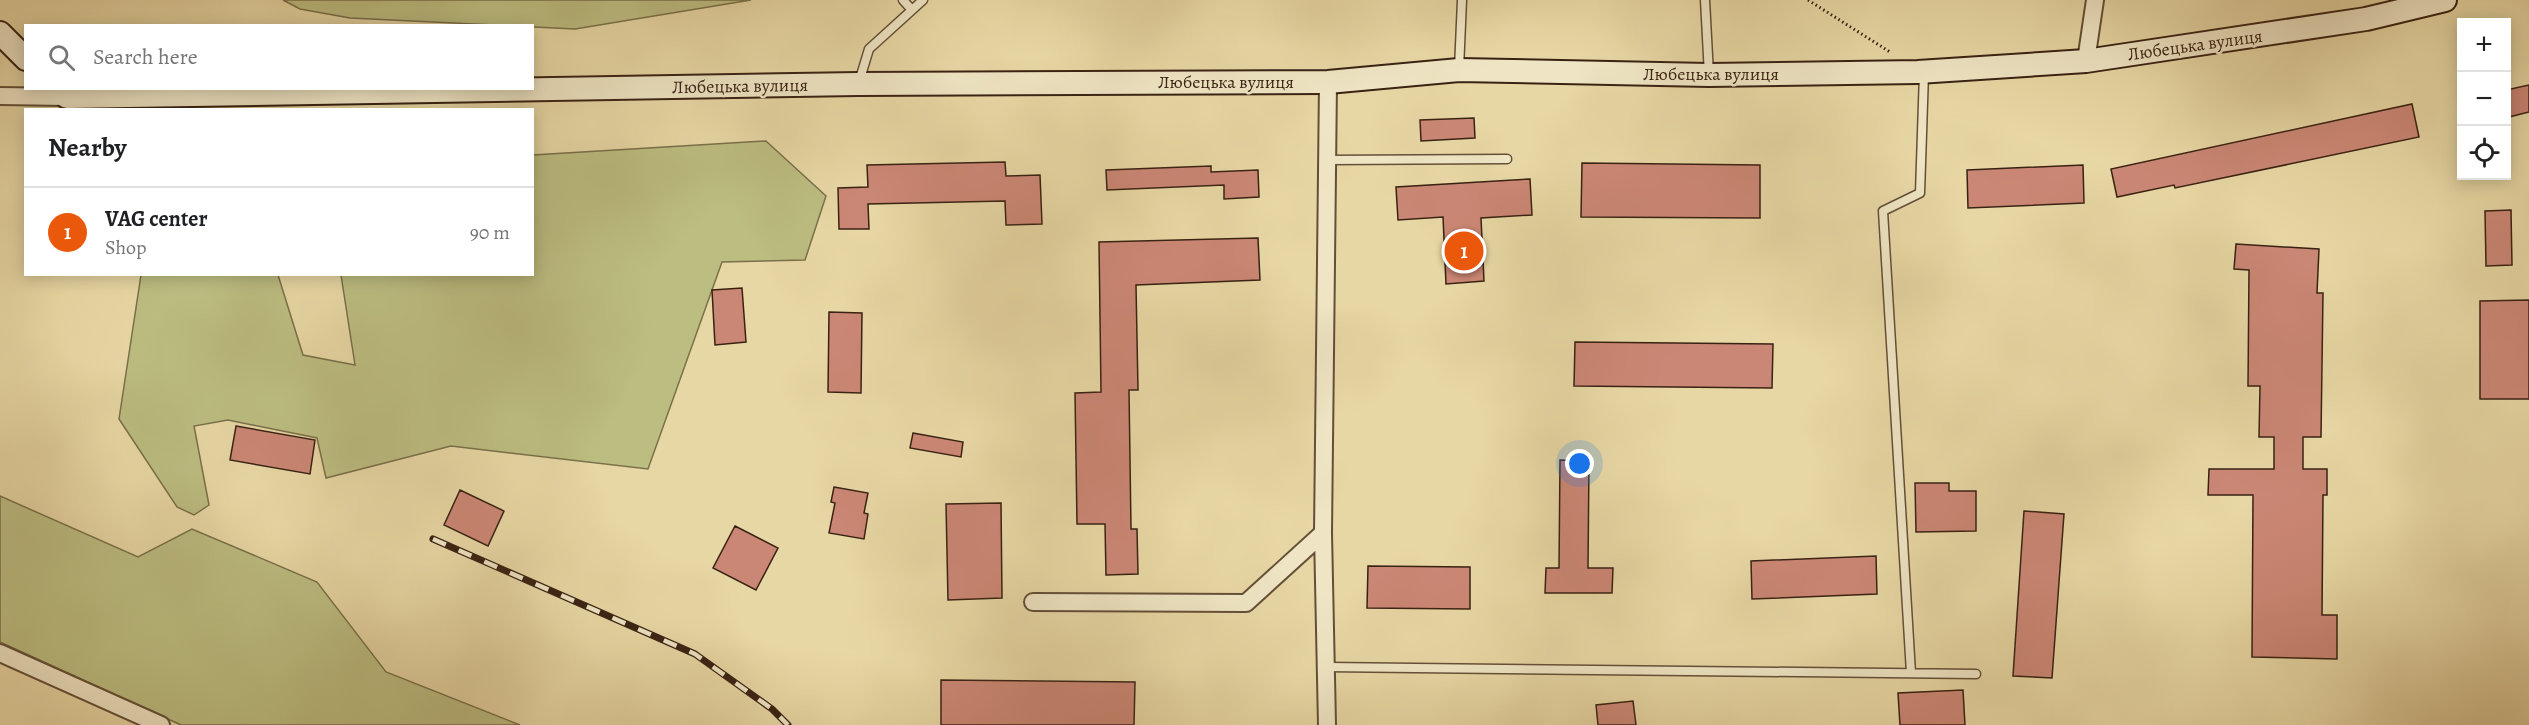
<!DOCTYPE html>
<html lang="en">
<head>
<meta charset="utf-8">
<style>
	:root { --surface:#fff; --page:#f6f6f6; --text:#202124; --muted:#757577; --line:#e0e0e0; --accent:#ea580c }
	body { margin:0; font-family:Alegreya,serif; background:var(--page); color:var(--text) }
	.controls { position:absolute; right:18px; top:18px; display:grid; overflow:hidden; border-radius:0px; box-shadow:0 3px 15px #0003 }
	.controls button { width:54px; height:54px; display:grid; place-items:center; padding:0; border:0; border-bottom:2px solid var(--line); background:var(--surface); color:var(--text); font:30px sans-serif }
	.you { position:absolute; left:1580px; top:464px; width:21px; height:21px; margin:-15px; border:4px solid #fff; border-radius:50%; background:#1a73e8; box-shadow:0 0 0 9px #1a73e833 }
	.badge { display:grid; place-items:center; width:39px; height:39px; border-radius:50%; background:var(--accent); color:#fff; font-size:20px; font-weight:700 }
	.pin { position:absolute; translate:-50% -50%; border:3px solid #fff; box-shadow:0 2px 6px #0006 }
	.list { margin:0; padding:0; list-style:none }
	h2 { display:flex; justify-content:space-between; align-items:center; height:78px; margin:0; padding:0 24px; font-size:26px }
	h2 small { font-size:20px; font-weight:400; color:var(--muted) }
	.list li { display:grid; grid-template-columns:39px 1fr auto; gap:18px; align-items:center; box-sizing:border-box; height:90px; padding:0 24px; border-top:2px solid var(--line) }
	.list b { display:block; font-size:22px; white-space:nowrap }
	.list p { margin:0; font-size:20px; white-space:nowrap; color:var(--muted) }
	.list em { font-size:20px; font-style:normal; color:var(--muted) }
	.icon { flex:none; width:33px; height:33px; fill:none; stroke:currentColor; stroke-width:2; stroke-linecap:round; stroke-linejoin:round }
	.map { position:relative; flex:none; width:2529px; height:725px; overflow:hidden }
	.search { position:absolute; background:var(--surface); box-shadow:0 3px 15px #0003; left:24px; top:24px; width:510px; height:66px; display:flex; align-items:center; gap:15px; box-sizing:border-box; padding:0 21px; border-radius:0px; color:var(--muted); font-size:22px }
	.panel { position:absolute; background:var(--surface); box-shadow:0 3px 15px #0003; left:24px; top:108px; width:510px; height:168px; border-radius:0px }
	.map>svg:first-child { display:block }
</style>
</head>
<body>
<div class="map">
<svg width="2529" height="725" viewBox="0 0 2529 725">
	<rect width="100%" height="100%" fill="#e7d7a4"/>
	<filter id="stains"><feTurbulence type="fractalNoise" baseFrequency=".00333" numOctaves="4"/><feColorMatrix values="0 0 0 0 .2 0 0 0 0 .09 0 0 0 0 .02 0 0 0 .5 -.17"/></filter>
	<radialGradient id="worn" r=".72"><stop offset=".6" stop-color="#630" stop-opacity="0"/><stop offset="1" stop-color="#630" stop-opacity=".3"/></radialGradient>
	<path fill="#bcbd81" stroke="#7a704a" stroke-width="1.5" d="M 283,0 L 751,0 L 575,29 L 350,18 L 300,9 Z
		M 766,141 L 826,196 L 805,260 L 722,262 L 648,469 L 451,446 L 326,478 L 317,438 L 228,420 L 194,426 L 209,505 L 194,515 L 177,507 L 119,419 L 141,275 L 278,275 L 303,355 L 355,365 L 341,275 L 532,274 L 533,155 Z
		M 0,496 L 138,557 L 192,529 L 317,582 L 386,672 L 520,725 L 181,725 L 0,642 Z"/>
	<path fill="#cb8775" stroke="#392213" stroke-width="1.5" d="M 2529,85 L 2529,112 L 2509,117 L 2506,90 Z
		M 2412,104 L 2419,137 L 2175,188 L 2174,185 L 2117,197 L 2111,169 Z
		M 1474,118 L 1475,138 L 1421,141 L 1420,120 Z
		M 1005,162 L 1006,176 L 1040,175 L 1042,224 L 1006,225 L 1005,201 L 868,204 L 869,229 L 839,229 L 838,188 L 868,187 L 867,165 Z
		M 1582,163 L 1760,165 L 1760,218 L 1581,217 Z
		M 2083,165 L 2084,203 L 1968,208 L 1967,170 Z
		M 1211,166 L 1211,172 L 1258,170 L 1259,197 L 1224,199 L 1224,185 L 1107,190 L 1106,170 Z
		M 1530,179 L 1532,215 L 1481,218 L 1484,281 L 1446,284 L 1443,217 L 1398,220 L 1396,187 Z
		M 2511,210 L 2512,265 L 2486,266 L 2485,211 Z
		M 1258,238 L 1260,280 L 1136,285 L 1138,390 L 1129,390 L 1131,529 L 1137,529 L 1138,574 L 1106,575 L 1105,524 L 1077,524 L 1075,393 L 1101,392 L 1099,242 Z
		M 2236,244 L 2319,249 L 2317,293 L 2323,293 L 2321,437 L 2303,437 L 2303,469 L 2327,469 L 2327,495 L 2323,495 L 2322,615 L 2337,615 L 2337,659 L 2252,657 L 2253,495 L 2208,495 L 2209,469 L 2274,469 L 2274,437 L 2259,437 L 2260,386 L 2248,386 L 2249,270 L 2234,269 Z
		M 742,288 L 746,342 L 715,345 L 712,290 Z
		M 2529,300 L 2529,399 L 2480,399 L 2480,301 Z
		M 829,312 L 862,313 L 861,393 L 828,392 Z
		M 1575,342 L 1773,344 L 1772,388 L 1574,386 Z
		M 236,426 L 315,440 L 310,474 L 230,460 Z
		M 913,433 L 963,442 L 961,457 L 910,448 Z
		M 1560,460 L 1589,461 L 1588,568 L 1613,568 L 1612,593 L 1545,593 L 1546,568 L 1559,568 Z
		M 1915,483 L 1949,483 L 1949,491 L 1976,491 L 1976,531 L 1916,532 Z
		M 834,487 L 868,493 L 864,513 L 868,514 L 864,539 L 829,533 L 835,503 L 831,502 Z
		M 460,490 L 504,511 L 488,546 L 444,525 Z
		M 1001,503 L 1002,598 L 948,600 L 946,504 Z
		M 2024,511 L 2064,514 L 2052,678 L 2013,676 Z
		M 735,526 L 778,548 L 756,590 L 713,568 Z
		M 1876,556 L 1877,594 L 1752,599 L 1751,561 Z
		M 1368,566 L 1470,567 L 1470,609 L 1367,608 Z
		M 941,680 L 1135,682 L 1134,725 L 941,725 Z
		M 1963,690 L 1965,725 L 1900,725 L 1898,693 Z
		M 1633,701 L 1636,725 L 1598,725 L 1596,705 Z"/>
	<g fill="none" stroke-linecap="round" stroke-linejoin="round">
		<g stroke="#644f37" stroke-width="11">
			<path id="lane" d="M 903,0 L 912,10
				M 1705,0 L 1709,75
				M 1459,69 L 1462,0
				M 859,82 L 869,49 L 923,0
				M 1327,160 L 1507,159
				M 1326,667 L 1976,674
				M 1911,673 L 1883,211 L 1920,193 L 1924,73"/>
		</g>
		<g stroke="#644f37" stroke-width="20">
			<path id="street" d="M 2086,61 L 2095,0
				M 0,96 L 67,97
				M 1323,533 L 1327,725
				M 1033,602 L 1246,603 L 1323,533 L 1328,82
				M 0,653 L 161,725"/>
		</g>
		<g stroke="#392213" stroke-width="26">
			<path id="secondary" d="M 0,33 L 26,59
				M 57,88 L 67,97 L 858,84 L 1328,82 L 1459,70 L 1709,75 L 1918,72 L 2086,61 L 2366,19 L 2445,0"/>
		</g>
		<path stroke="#392213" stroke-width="3" stroke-dasharray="1.5 3" stroke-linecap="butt" d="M 1808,0 L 1890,52"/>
		<use href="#lane" stroke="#efe5c4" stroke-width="8"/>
		<use href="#street" stroke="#efe5c4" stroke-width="16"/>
		<use href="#secondary" stroke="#efe5c4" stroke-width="22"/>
		<g stroke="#392213" stroke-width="7">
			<path id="rail" d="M 433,539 L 695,654 L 772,709 L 788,725"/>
		</g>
		<use href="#rail" stroke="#efe5c4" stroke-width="4.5" stroke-dasharray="14" stroke-linecap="butt"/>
	</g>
	<g text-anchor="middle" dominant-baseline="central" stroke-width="5" stroke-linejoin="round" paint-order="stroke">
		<g font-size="18" fill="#392213" stroke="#efe5c4">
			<text transform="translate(2195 45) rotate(-8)">Любецька вулиця</text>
			<text x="1711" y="74">Любецька вулиця</text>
			<text x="1226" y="82">Любецька вулиця</text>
			<text transform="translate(740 86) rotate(-1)">Любецька вулиця</text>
		</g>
	</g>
	<rect width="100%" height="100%" filter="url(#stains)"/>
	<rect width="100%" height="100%" fill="url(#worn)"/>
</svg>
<div class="controls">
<button>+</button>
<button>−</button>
<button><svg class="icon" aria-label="locate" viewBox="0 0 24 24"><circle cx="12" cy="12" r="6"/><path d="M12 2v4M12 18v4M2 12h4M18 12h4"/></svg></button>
</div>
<div class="you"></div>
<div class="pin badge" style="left:1464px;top:251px">1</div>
<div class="search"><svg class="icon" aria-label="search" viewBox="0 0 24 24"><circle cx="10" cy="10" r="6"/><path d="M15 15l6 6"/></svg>Search here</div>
<section class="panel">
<h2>Nearby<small></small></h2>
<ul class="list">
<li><span class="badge">1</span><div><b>VAG center</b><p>Shop</p></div><em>90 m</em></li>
</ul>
</section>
</div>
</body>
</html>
